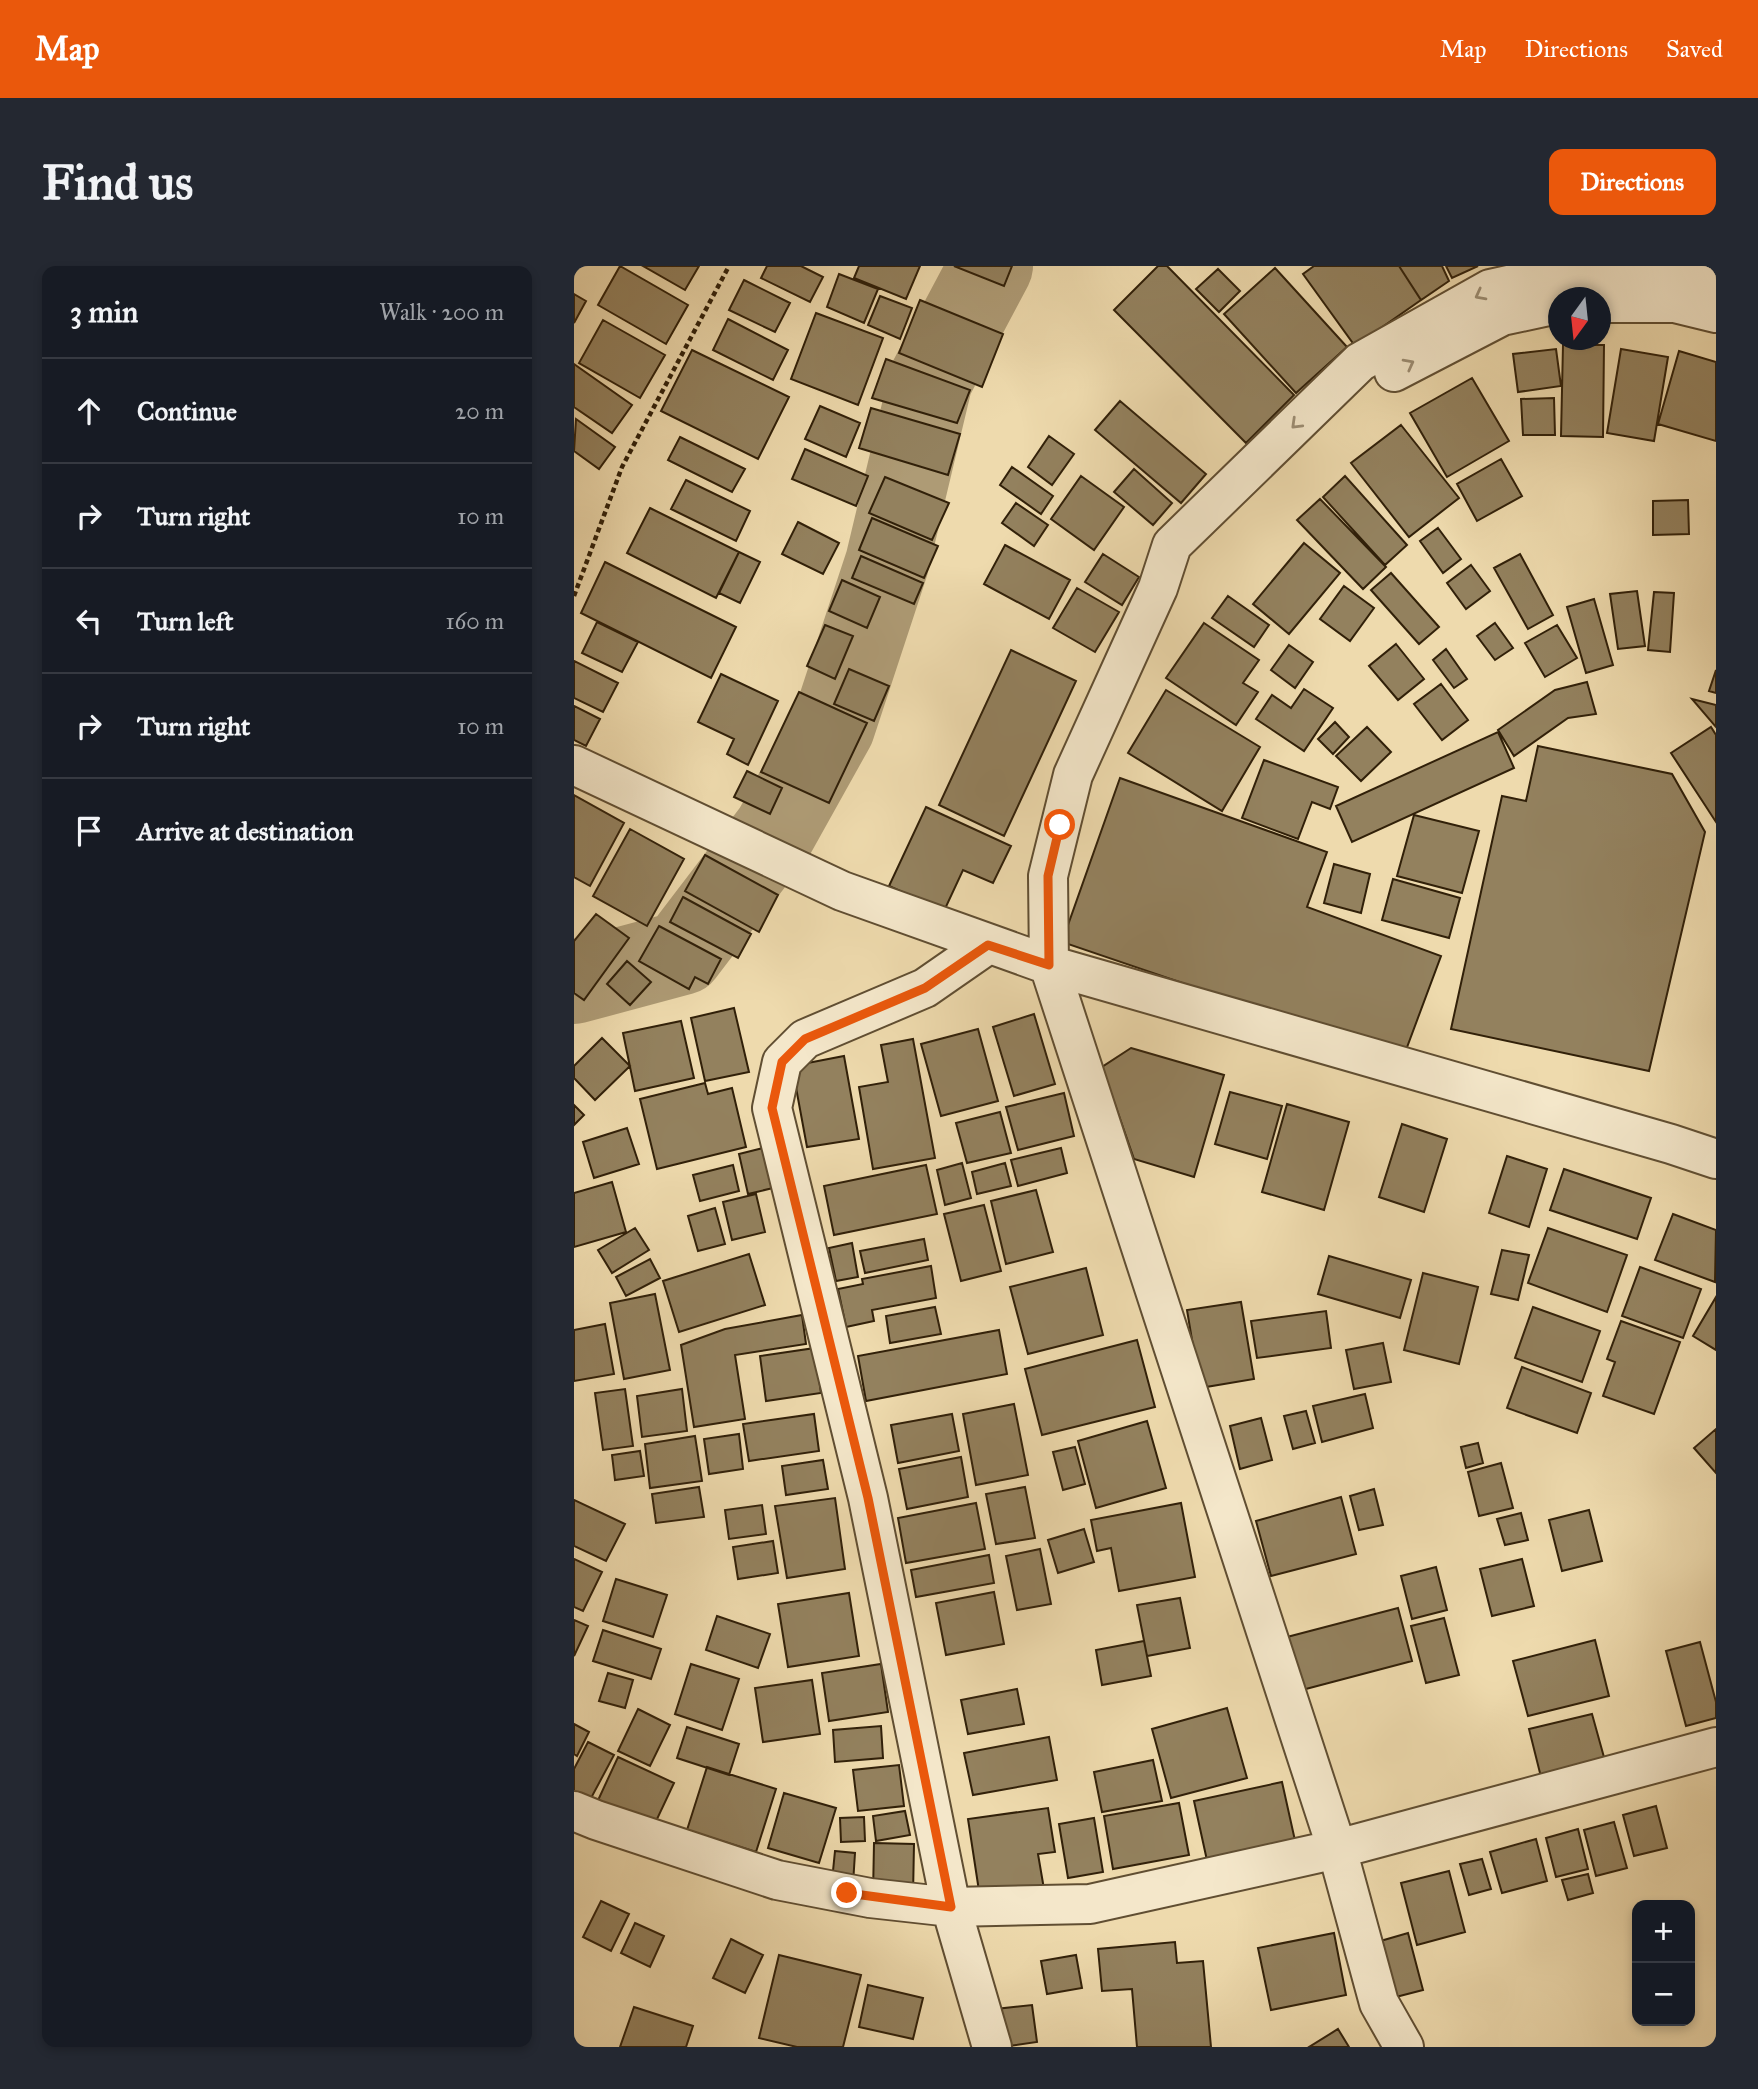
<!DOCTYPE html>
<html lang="en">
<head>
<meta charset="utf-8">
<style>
	:root { --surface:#171b24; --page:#242831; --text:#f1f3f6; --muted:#9ea1a6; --line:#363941; --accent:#ea580c }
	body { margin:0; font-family:"IM FELL Great Primer",serif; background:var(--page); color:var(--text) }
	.controls { position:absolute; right:21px; bottom:21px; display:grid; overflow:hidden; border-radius:14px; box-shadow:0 4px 10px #0003 }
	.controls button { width:63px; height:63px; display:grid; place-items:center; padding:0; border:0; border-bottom:2px solid var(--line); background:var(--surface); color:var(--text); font:35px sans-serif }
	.compass { position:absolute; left:974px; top:21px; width:63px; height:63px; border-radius:50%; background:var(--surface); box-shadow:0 4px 10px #0003; rotate:195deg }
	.stop { position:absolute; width:21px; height:21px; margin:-16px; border:5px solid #ea580c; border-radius:50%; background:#fff }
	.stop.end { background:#ea580c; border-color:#fff; box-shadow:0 2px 7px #0008 }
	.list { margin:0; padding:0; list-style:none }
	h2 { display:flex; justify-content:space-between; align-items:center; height:91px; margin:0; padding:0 28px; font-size:30px }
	h2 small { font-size:23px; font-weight:400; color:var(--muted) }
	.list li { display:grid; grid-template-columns:46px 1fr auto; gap:21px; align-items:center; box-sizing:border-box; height:105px; padding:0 28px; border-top:2px solid var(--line) }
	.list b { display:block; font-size:26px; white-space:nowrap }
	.list em { font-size:23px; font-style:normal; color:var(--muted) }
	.icon { flex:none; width:38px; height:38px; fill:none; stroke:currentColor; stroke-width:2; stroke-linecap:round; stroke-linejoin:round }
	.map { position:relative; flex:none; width:1142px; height:1781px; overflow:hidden; border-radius:14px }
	header { display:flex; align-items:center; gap:42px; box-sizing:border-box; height:98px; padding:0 35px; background:var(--accent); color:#fff }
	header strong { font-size:33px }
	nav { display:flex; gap:38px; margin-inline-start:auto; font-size:24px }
	.intro { display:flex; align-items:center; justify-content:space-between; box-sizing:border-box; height:168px; padding:0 42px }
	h1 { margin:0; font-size:49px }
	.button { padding:18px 32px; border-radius:14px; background:var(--accent); color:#fff; font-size:24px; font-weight:700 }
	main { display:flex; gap:42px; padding:0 42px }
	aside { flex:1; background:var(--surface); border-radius:14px; box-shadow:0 4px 10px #0003 }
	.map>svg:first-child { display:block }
</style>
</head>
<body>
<header>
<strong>Map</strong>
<nav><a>Map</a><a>Directions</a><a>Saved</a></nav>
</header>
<div class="intro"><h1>Find us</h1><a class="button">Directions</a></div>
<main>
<aside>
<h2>3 min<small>Walk · 200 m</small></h2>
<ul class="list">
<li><svg class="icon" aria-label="ahead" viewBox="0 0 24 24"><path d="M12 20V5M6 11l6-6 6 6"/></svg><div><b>Continue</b></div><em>20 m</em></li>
<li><svg class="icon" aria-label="right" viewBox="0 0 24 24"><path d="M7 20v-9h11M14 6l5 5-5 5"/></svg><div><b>Turn right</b></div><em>10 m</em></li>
<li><svg class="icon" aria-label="left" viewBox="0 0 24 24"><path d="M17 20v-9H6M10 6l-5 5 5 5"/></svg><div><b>Turn left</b></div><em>160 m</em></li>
<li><svg class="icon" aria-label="right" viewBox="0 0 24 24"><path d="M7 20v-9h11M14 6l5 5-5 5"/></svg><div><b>Turn right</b></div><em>10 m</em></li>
<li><svg class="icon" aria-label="arrive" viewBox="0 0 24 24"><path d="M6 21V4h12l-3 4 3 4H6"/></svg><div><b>Arrive at destination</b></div></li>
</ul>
</aside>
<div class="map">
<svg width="1142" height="1781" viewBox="0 0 1142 1781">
	<rect width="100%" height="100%" fill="#eedaad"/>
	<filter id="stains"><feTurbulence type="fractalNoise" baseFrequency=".00286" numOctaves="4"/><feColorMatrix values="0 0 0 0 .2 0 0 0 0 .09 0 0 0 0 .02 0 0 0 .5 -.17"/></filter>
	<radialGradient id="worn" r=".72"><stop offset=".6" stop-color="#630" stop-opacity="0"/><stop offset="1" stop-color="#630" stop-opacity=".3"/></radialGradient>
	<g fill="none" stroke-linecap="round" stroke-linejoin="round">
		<path stroke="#ae9b75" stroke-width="84" d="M 0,716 L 108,687 L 201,565 L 259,461 L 313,297 L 357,113 L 417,0"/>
	</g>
	<path fill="#93815e" stroke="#312009" stroke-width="2" d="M 46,0 L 114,39 L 92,78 L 24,39 Z
		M 69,0 L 125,0 L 111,24 Z
		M 193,0 L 227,0 L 249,11 L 236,36 L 187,12 Z
		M 285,0 L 346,0 L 332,33 L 280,12 Z
		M 380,0 L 438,0 L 430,20 Z
		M 584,0 L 593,0 L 720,129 L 672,177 L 540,44 Z
		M 740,0 L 825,0 L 847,34 L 781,80 L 729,8 Z
		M 825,0 L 868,0 L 875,15 L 847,34 Z
		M 872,0 L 904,0 L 878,12 Z
		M 701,2 L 773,81 L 722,127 L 650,48 Z
		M 644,3 L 666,25 L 645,46 L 622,23 Z
		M 265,8 L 304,23 L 290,57 L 253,41 Z
		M 170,14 L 216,37 L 201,66 L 155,44 Z
		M 0,28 L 12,35 L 0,57 Z
		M 306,30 L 338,42 L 326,73 L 294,59 Z
		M 346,34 L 429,68 L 408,121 L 325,87 Z
		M 242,47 L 309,72 L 284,139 L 217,113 Z
		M 154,53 L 214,84 L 199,114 L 139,84 Z
		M 29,54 L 91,89 L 66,132 L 5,97 Z
		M 989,79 L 1030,79 L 1029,171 L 987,170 Z
		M 982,83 L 987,120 L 944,126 L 939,88 Z
		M 1047,83 L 1094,91 L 1080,175 L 1033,167 Z
		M 118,84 L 215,131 L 184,193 L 87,145 Z
		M 1105,85 L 1142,96 L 1142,175 L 1084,158 Z
		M 312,93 L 396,124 L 383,157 L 298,132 Z
		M 0,98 L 58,139 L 38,167 L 0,141 Z
		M 898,112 L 935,175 L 873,211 L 836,147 Z
		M 980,132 L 981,169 L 949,169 L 947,133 Z
		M 546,135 L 632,208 L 607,237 L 521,164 Z
		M 246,140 L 286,157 L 272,191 L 231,173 Z
		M 297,142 L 386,168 L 374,209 L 285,182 Z
		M 2,153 L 41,181 L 25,203 L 0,185 Z
		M 827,159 L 885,232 L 835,271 L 777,197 Z
		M 475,170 L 500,188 L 478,219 L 454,201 Z
		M 106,171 L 171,203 L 158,226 L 94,194 Z
		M 231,183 L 294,210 L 282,240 L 218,213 Z
		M 927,193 L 948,230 L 903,255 L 883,218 Z
		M 438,201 L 479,230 L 467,248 L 426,219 Z
		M 560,203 L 598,237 L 579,259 L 540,226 Z
		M 507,210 L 550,241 L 520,284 L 477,253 Z
		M 771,210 L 833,279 L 811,299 L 749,231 Z
		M 311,211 L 375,237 L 358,274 L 295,247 Z
		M 112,214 L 176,245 L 162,275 L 97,243 Z
		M 746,233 L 812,301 L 789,323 L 723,254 Z
		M 1114,234 L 1115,268 L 1079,269 L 1079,235 Z
		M 442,237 L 474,259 L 460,280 L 428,257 Z
		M 76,242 L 165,286 L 142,332 L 53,287 Z
		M 298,252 L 364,280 L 350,312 L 285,284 Z
		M 224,256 L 265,277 L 249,308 L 208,288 Z
		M 864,262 L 887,293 L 869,307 L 846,275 Z
		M 730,277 L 766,307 L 715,368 L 679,338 Z
		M 431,279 L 496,314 L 475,353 L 410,318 Z
		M 165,286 L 186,296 L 166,337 L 145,327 Z
		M 529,288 L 565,311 L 548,339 L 511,316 Z
		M 946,288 L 979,349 L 954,363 L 920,302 Z
		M 287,290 L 349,317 L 340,338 L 278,312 Z
		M 31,296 L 162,361 L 137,412 L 7,347 Z
		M 897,299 L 916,325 L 892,343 L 873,317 Z
		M 817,307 L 865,361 L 845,378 L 797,324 Z
		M 268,314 L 306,331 L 293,362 L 255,345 Z
		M 770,320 L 800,342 L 776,375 L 746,353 Z
		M 503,322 L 545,346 L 521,386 L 479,362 Z
		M 1063,325 L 1071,380 L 1044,383 L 1036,328 Z
		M 1080,326 L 1100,327 L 1096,386 L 1074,384 Z
		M 654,330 L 695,359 L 680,381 L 638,352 Z
		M 1020,333 L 1039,399 L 1012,407 L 993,341 Z
		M 23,356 L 64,376 L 48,406 L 8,387 Z
		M 630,357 L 685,394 L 669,417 L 684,426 L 662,459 L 592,412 Z
		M 921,357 L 939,382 L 921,394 L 903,370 Z
		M 251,359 L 279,370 L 261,413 L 233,400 Z
		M 983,359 L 1003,392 L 971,411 L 951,377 Z
		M 822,378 L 850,413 L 824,434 L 795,400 Z
		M 715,379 L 739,396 L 721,422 L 697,404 Z
		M 872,383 L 893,413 L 880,422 L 859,394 Z
		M 437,384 L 502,415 L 430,570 L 365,539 Z
		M 0,395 L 44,417 L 29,446 L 0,432 Z
		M 275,403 L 315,420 L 300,455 L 260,438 Z
		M 1142,404 L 1142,427 L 1135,425 Z
		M 147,408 L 204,435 L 174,499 L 153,488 L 160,473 L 124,456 Z
		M 1013,416 L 1022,448 L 994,452 L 940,490 L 924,464 L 981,424 Z
		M 867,418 L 894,454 L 868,474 L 840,438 Z
		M 730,423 L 759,442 L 730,485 L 682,453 L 698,429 L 717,442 Z
		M 592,424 L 686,481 L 648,545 L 554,487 Z
		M 225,426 L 293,457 L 255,537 L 187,506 Z
		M 1118,433 L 1142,439 L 1142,461 Z
		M 0,440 L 26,453 L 12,480 L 0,474 Z
		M 761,456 L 775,471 L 759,488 L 744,473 Z
		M 793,461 L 817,486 L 787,515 L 762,490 Z
		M 1137,461 L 1142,469 L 1142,556 L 1097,487 Z
		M 924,466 L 940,502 L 778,576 L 762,540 Z
		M 964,480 L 1098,508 L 1131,566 L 1075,805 L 877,763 L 928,530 L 952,535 Z
		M 690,494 L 764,521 L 756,543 L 738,536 L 724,573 L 668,552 Z
		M 173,505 L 208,522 L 196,548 L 160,531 Z
		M 546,512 L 753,586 L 733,641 L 867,690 L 829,792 L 488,676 Z
		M 0,529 L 50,557 L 16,620 L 0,611 Z
		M 352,541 L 437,580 L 419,617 L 389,604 L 370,645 L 315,620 Z
		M 840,549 L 905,565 L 888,627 L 823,610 Z
		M 56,563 L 110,593 L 73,660 L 19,630 Z
		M 131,589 L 204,629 L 185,666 L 111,625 Z
		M 760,598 L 796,608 L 787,647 L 750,637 Z
		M 819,613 L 886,632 L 875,672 L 808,654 Z
		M 109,631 L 177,668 L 164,692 L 96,656 Z
		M 22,648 L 55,672 L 10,734 L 0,727 L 0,675 Z
		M 85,660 L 147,693 L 134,718 L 121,711 L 115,723 L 65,695 Z
		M 53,695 L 77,716 L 56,739 L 33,718 Z
		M 160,742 L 175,806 L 131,815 L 117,752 Z
		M 460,748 L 481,818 L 440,830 L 419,761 Z
		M 107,755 L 120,812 L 61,825 L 49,767 Z
		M 404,763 L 424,835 L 367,850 L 347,778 Z
		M 28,772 L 56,800 L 21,834 L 0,812 L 0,800 Z
		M 339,773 L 361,892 L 299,903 L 285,821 L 314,816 L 307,779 Z
		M 557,782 L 650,809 L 620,911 L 560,893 L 528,801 Z
		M 270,790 L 285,873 L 233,881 L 218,800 Z
		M 131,817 L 134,828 L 158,822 L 172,881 L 83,903 L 66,833 Z
		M 656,826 L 708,840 L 693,893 L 641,878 Z
		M 490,827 L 500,870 L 444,884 L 432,841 Z
		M 713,838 L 775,856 L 750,944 L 688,926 Z
		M 0,839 L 10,849 L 0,859 Z
		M 426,846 L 437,887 L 393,897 L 382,857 Z
		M 828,858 L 873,873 L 850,946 L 805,931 Z
		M 53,862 L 65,898 L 20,912 L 9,876 Z
		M 189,882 L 199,922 L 174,928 L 165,888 Z
		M 487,882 L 493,907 L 444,920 L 437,894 Z
		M 933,890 L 973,903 L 955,961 L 915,947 Z
		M 388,897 L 397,932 L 371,939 L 363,904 Z
		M 431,897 L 437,920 L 403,928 L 398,906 Z
		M 159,899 L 165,925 L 126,935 L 119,909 Z
		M 352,899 L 363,948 L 260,969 L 250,920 Z
		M 990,903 L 1077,932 L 1063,973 L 976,944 Z
		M 38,916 L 52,966 L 0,981 L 0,927 Z
		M 462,924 L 479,986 L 432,998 L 417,935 Z
		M 182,928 L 191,966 L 158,974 L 149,936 Z
		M 410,939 L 427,1005 L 387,1015 L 370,948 Z
		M 141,942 L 151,978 L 124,985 L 114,950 Z
		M 1099,948 L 1142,964 L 1141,1016 L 1081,994 Z
		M 61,962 L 75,984 L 38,1007 L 24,984 Z
		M 974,962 L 1053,989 L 1033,1046 L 954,1017 Z
		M 350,973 L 354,994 L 291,1007 L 286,985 Z
		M 278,977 L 284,1011 L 262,1015 L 255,982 Z
		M 928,984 L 955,989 L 944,1034 L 917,1028 Z
		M 175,988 L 191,1039 L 105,1066 L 89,1015 Z
		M 755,990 L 837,1014 L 826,1052 L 744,1028 Z
		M 76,993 L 86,1012 L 52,1030 L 42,1011 Z
		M 357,1000 L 362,1032 L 298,1044 L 300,1055 L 272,1061 L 264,1023 L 289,1018 L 288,1013 Z
		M 1066,1001 L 1127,1023 L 1109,1072 L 1048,1050 Z
		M 512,1002 L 529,1069 L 454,1088 L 436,1021 Z
		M 849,1007 L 904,1021 L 885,1098 L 830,1084 Z
		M 81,1028 L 96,1104 L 50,1113 L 36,1037 Z
		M 1142,1031 L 1142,1084 L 1119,1070 Z
		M 667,1036 L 680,1113 L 626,1122 L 613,1044 Z
		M 361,1041 L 367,1068 L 316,1077 L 312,1050 Z
		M 959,1041 L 1026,1065 L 1008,1116 L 941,1092 Z
		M 752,1045 L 757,1082 L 683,1092 L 677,1055 Z
		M 228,1049 L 232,1078 L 161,1089 L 171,1153 L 120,1161 L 107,1079 L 151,1063 Z
		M 1047,1055 L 1106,1076 L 1080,1148 L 1029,1130 L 1041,1096 L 1033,1093 Z
		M 31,1058 L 40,1108 L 0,1115 L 0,1064 Z
		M 425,1064 L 433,1108 L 292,1135 L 284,1090 Z
		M 563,1074 L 581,1141 L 468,1169 L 451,1103 Z
		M 809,1077 L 817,1116 L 780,1123 L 772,1084 Z
		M 241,1082 L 247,1127 L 192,1135 L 186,1090 Z
		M 948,1101 L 1017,1127 L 1003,1167 L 933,1142 Z
		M 51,1123 L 59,1180 L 29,1184 L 21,1127 Z
		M 108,1123 L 113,1165 L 68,1171 L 63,1130 Z
		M 791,1128 L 799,1162 L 748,1176 L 739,1140 Z
		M 440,1138 L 454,1209 L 402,1219 L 389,1148 Z
		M 732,1145 L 741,1177 L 719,1183 L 710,1150 Z
		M 240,1148 L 245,1185 L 175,1195 L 169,1158 Z
		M 378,1148 L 385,1185 L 324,1197 L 317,1159 Z
		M 687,1152 L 698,1194 L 666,1203 L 656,1160 Z
		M 573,1155 L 592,1222 L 522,1242 L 504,1175 Z
		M 1142,1163 L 1142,1207 L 1120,1182 Z
		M 165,1168 L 169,1203 L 135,1208 L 130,1173 Z
		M 121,1170 L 128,1215 L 76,1222 L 71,1178 Z
		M 904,1177 L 909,1197 L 892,1202 L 887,1181 Z
		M 501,1181 L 511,1218 L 489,1224 L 479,1186 Z
		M 66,1185 L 70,1210 L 41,1214 L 38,1189 Z
		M 387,1191 L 394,1231 L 333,1243 L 325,1203 Z
		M 249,1194 L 254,1223 L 212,1229 L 208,1200 Z
		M 927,1197 L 939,1242 L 905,1250 L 894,1206 Z
		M 125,1221 L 130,1251 L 82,1257 L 78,1228 Z
		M 451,1221 L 461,1272 L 422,1278 L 412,1228 Z
		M 800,1223 L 809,1259 L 785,1264 L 776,1230 Z
		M 767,1231 L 782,1288 L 697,1310 L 682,1255 Z
		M 261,1232 L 271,1303 L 213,1312 L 201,1240 Z
		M 0,1234 L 51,1258 L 32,1295 L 0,1280 Z
		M 402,1237 L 411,1283 L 332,1297 L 324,1252 Z
		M 607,1237 L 621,1311 L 545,1325 L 537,1282 L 523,1285 L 517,1254 Z
		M 188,1239 L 192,1268 L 155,1273 L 151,1244 Z
		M 1015,1244 L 1028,1295 L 988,1305 L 975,1254 Z
		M 947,1247 L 954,1274 L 931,1279 L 923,1253 Z
		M 510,1263 L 520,1296 L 484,1307 L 474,1274 Z
		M 199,1275 L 204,1307 L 164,1313 L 159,1281 Z
		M 466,1283 L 477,1338 L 443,1344 L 432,1290 Z
		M 415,1289 L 420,1317 L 342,1331 L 337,1304 Z
		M 0,1293 L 28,1306 L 9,1345 L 0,1341 Z
		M 948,1293 L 960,1340 L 918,1350 L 906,1303 Z
		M 862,1301 L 873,1344 L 838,1353 L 827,1310 Z
		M 42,1313 L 93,1329 L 79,1371 L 29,1355 Z
		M 420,1326 L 430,1378 L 372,1389 L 362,1337 Z
		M 275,1327 L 285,1390 L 214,1401 L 204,1338 Z
		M 606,1332 L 616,1382 L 573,1390 L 563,1339 Z
		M 824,1342 L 838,1395 L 728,1424 L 713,1371 Z
		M 143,1350 L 196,1368 L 184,1402 L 132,1384 Z
		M 870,1352 L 885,1409 L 852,1417 L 837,1360 Z
		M 0,1354 L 14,1360 L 0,1390 Z
		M 29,1364 L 87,1383 L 77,1413 L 19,1395 Z
		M 1021,1374 L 1035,1430 L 954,1450 L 939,1395 Z
		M 570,1375 L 577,1410 L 528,1419 L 522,1384 Z
		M 1126,1376 L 1142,1436 L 1142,1452 L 1112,1460 L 1092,1385 Z
		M 117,1398 L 165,1413 L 148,1464 L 101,1448 Z
		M 307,1398 L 314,1446 L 255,1455 L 248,1407 Z
		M 34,1407 L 59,1414 L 51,1442 L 25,1435 Z
		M 238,1414 L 246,1468 L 189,1476 L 181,1422 Z
		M 443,1423 L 450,1458 L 394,1468 L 387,1434 Z
		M 653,1442 L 673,1512 L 597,1532 L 578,1463 Z
		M 64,1443 L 96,1459 L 76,1500 L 44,1485 Z
		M 1018,1448 L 1033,1502 L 969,1519 L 955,1463 Z
		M 0,1458 L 15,1466 L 3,1490 L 0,1488 Z
		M 307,1460 L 309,1492 L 261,1496 L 259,1464 Z
		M 113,1461 L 165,1478 L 155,1509 L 103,1492 Z
		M 475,1471 L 483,1514 L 399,1529 L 390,1487 Z
		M 14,1476 L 40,1489 L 16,1534 L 0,1526 L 0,1503 Z
		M 44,1491 L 100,1517 L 76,1568 L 20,1543 Z
		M 579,1494 L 588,1535 L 528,1546 L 520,1506 Z
		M 325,1499 L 330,1540 L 284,1545 L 279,1504 Z
		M 133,1501 L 202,1523 L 182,1586 L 113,1564 Z
		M 708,1516 L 722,1579 L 634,1599 L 620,1535 Z
		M 210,1527 L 262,1542 L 245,1597 L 194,1582 Z
		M 605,1537 L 615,1589 L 539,1603 L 530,1550 Z
		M 1082,1540 L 1093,1582 L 1060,1590 L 1049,1549 Z
		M 474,1542 L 481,1586 L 464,1588 L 471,1629 L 407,1638 L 394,1553 Z
		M 331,1545 L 336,1569 L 302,1575 L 299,1550 Z
		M 290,1551 L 291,1575 L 267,1576 L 266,1552 Z
		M 520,1552 L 529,1606 L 494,1612 L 485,1558 Z
		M 1040,1556 L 1053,1602 L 1022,1610 L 1010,1564 Z
		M 1004,1563 L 1014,1603 L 982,1611 L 972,1572 Z
		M 962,1573 L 973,1615 L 928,1627 L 916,1586 Z
		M 300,1577 L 340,1578 L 339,1630 L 299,1629 Z
		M 261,1585 L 281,1587 L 279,1618 L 258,1615 Z
		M 908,1593 L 917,1623 L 895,1629 L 886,1598 Z
		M 875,1605 L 891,1666 L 843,1679 L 827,1617 Z
		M 1014,1608 L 1019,1627 L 994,1634 L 988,1614 Z
		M 27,1635 L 55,1648 L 37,1685 L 9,1671 Z
		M 61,1657 L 90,1670 L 76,1701 L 47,1687 Z
		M 760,1667 L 772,1729 L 697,1744 L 684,1682 Z
		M 834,1667 L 849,1724 L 818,1732 L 803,1676 Z
		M 157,1673 L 189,1689 L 171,1727 L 139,1712 Z
		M 601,1676 L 603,1697 L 629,1695 L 637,1781 L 563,1781 L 558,1723 L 528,1725 L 524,1683 Z
		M 205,1689 L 287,1709 L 269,1781 L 223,1781 L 185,1772 Z
		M 502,1689 L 508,1722 L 473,1728 L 467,1695 Z
		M 294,1719 L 349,1732 L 339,1773 L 285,1761 Z
		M 458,1739 L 463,1776 L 428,1781 L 422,1743 Z
		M 60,1741 L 119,1760 L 112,1781 L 46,1781 Z
		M 764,1763 L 775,1781 L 735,1781 Z"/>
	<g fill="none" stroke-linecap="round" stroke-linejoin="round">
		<g stroke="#604e32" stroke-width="42">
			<path id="minor" d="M 1026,37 L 1101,37 L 1142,47
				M 820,106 L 928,50 L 984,38
				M 0,499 L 268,625 L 475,699 L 1097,878 L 1142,893
				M 413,679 L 351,722 L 231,773 L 208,796 L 198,842 L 294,1232 L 377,1641 L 418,1781
				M 0,1545 L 22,1554 L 203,1614 L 296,1632 L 377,1641 L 516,1638 L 763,1583 L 1142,1481
				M 830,1781 L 805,1737 L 763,1583 L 475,699 L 474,610 L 499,509 L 584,322 L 598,279 L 786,96 L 916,23 L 994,6 L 1107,6 L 1142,14"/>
		</g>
		<path stroke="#312009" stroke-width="4.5" stroke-dasharray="5 3.5" stroke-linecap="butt" d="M 0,330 L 48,201 L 155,0"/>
		<use href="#minor" stroke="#f4e7ca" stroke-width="38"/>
	</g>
	<defs><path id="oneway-chevron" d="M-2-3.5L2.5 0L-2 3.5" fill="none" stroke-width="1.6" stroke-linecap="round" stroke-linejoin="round" transform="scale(1.75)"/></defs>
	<g stroke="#9c8d73">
		<use href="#oneway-chevron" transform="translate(906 29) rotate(152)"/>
		<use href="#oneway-chevron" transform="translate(835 98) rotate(-28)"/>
		<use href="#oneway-chevron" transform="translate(722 158) rotate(136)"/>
	</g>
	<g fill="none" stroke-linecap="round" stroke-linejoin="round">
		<path stroke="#ea580c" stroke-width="9" d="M 273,1627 L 377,1641 L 294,1232 L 198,842 L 208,796 L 231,773 L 351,722 L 414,679 L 475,699 L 474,610 L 486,559"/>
	</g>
	<rect width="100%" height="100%" filter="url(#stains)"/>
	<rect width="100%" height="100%" fill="url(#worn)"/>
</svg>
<div class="controls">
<button>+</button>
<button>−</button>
</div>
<svg class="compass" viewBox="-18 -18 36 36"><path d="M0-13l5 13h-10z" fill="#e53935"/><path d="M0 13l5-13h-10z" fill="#9ea1a6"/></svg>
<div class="stop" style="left:486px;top:559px"></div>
<div class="stop end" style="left:273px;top:1627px"></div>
</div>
</main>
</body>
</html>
